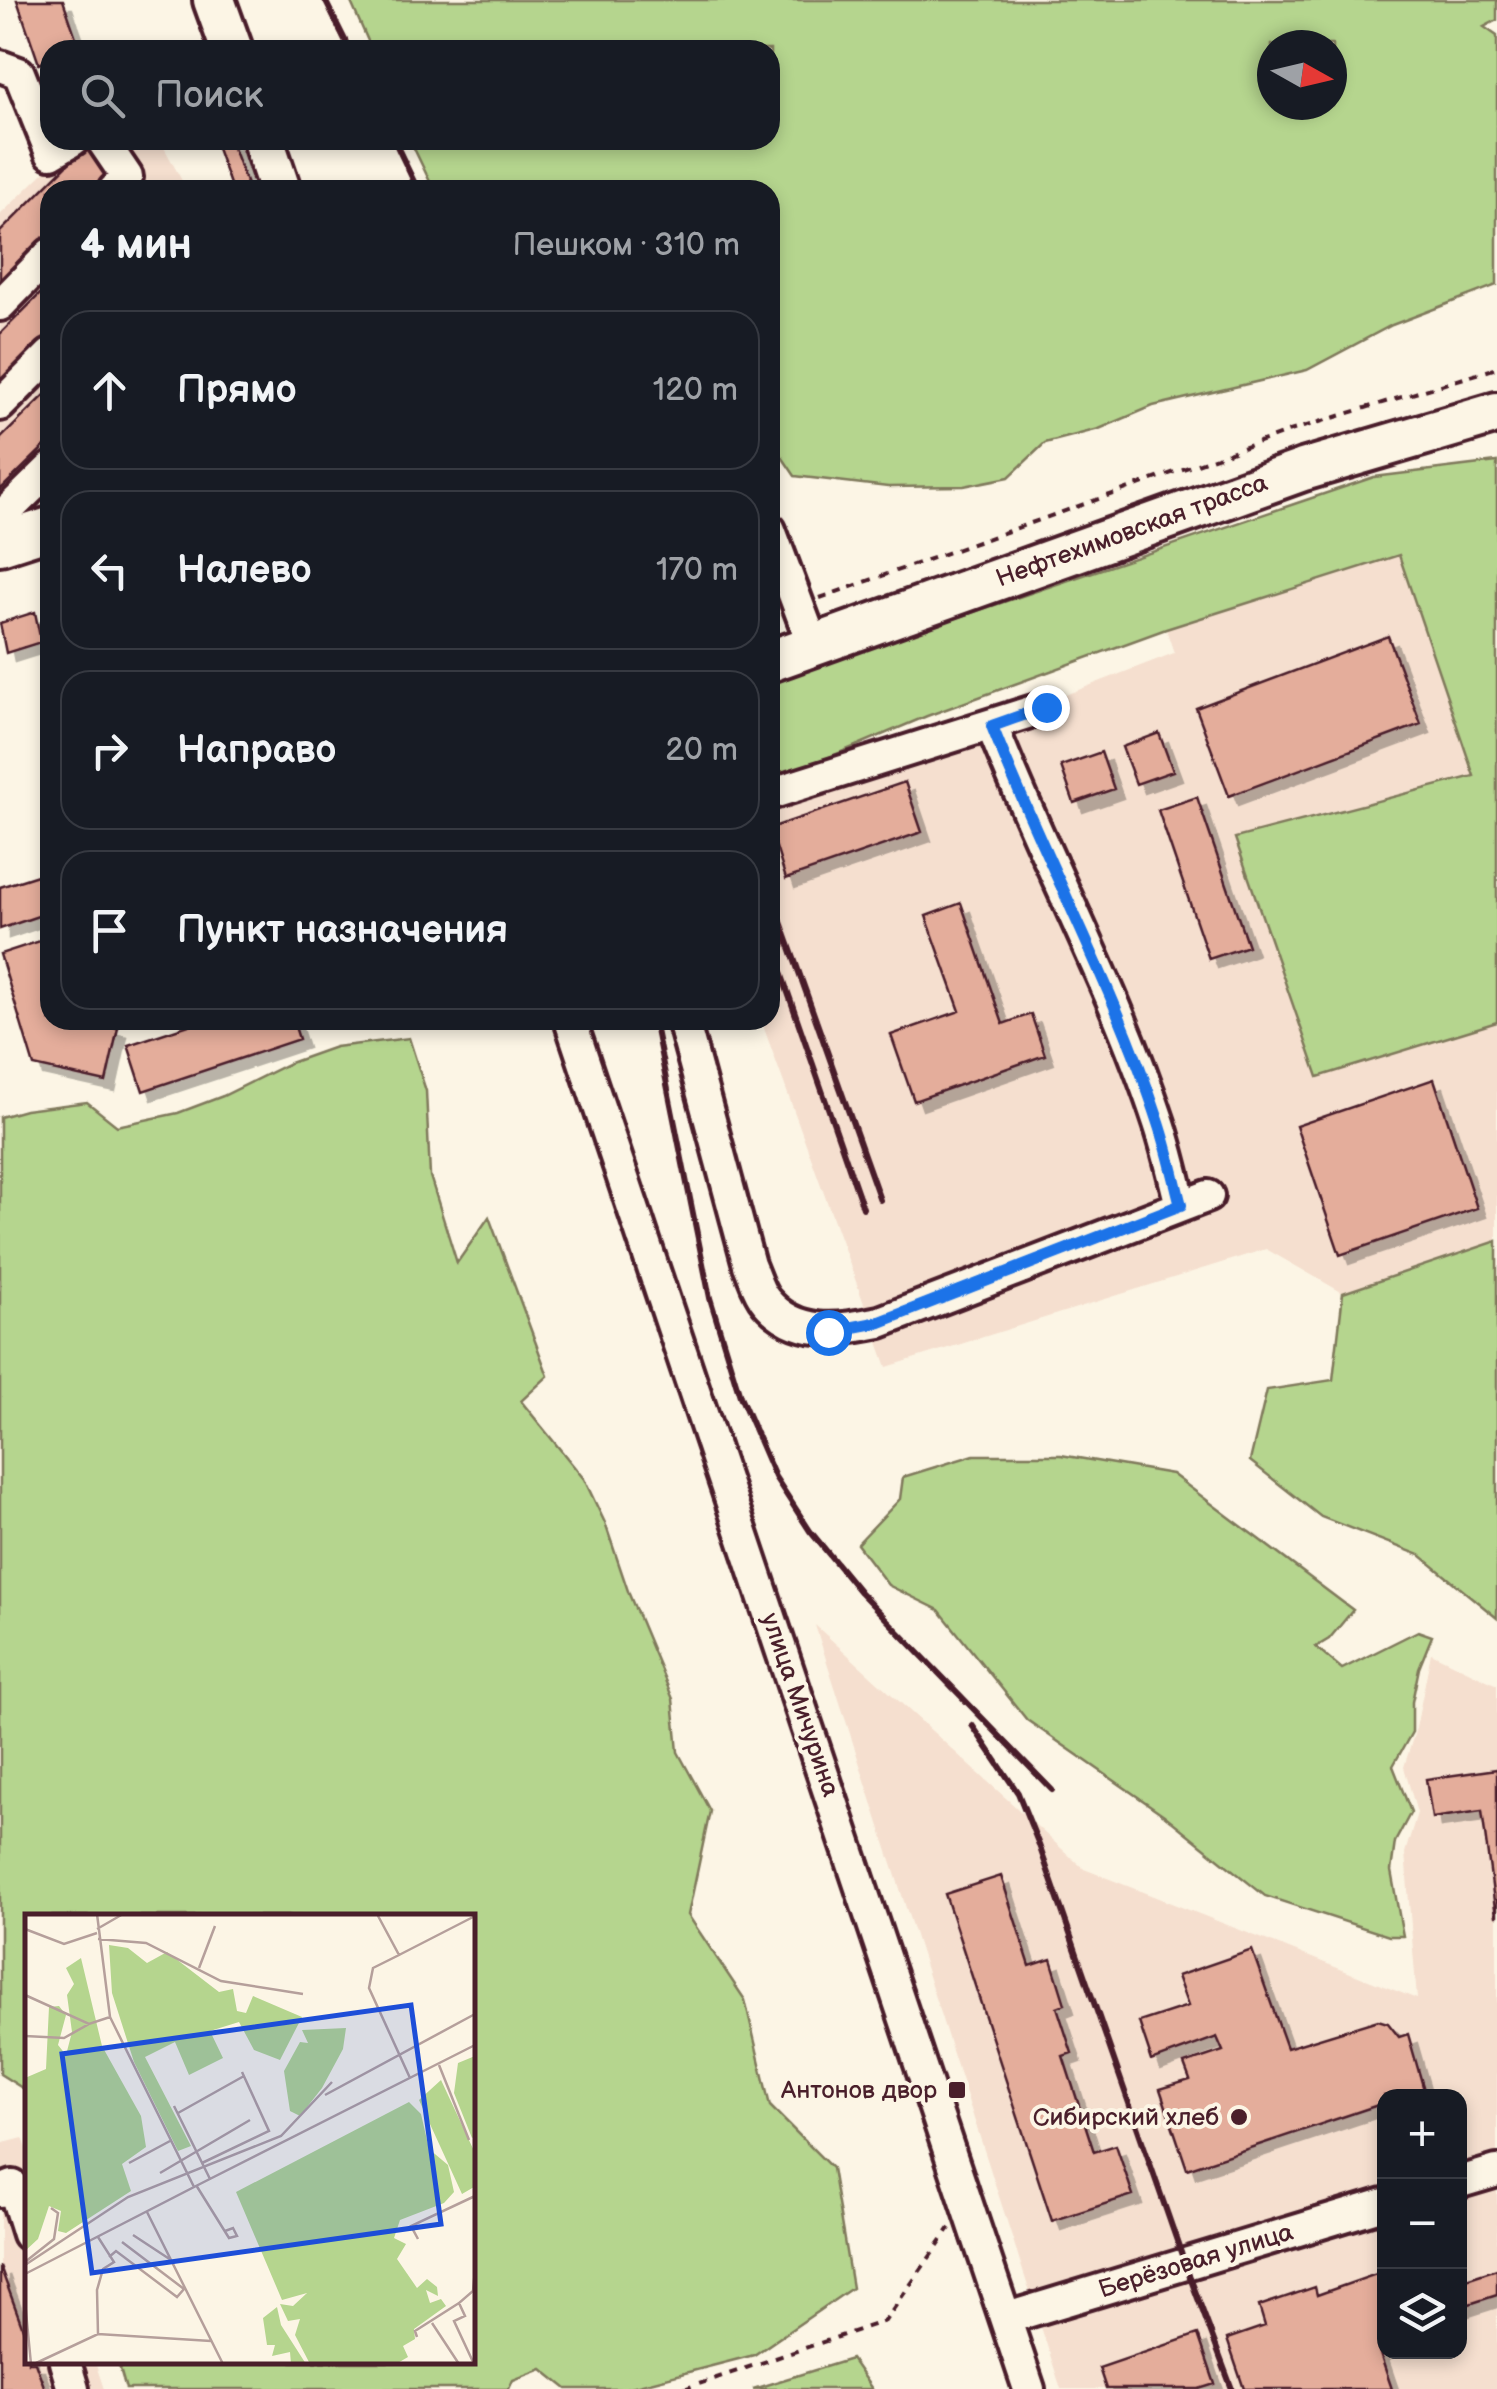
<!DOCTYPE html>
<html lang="ru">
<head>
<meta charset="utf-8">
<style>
	:root { --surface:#171b24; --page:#242831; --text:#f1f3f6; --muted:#9ea1a6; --line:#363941 }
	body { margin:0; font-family:"Balsamiq Sans",sans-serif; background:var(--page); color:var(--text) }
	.controls { position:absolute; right:30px; bottom:30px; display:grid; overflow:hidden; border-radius:20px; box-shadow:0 5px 15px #0003 }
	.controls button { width:90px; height:90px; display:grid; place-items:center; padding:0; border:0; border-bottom:2px solid var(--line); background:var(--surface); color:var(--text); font:50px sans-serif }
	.compass { position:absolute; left:1257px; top:30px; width:90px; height:90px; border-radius:50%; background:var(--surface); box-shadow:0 5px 15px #0003; rotate:98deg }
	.stop { position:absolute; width:30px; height:30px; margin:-22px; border:8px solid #1a73e8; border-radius:50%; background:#fff }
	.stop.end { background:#1a73e8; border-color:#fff; box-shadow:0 2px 10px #0008 }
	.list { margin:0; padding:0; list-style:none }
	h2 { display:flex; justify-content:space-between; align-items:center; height:130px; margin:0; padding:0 40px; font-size:42px }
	h2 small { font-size:32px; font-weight:400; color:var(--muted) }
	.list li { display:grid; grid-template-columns:65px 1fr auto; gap:30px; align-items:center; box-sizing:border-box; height:160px; margin:0 20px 20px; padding:0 20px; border:2px solid var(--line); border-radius:30px }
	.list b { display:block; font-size:38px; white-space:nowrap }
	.list em { font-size:32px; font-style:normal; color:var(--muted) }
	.icon { flex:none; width:55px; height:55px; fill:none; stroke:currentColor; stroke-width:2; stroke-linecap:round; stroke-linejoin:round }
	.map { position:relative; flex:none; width:1497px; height:2389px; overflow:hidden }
	.search { position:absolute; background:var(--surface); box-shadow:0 5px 15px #0003; left:40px; top:40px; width:740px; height:110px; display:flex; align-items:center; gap:25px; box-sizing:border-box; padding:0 35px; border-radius:30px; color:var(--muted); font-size:38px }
	.panel { position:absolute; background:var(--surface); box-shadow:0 5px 15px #0003; left:40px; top:180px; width:740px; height:850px; border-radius:30px }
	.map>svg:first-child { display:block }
</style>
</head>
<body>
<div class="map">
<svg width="1497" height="2389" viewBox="0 0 1497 2389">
	<defs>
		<filter id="shadow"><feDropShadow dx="9" dy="9" stdDeviation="0" flood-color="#0004"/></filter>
	</defs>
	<rect width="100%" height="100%" fill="#fcf5e5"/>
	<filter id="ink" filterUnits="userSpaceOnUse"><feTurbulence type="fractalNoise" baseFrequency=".01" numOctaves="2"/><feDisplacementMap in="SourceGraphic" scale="20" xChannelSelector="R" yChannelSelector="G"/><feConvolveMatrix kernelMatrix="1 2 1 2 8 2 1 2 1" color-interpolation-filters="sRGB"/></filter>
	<g filter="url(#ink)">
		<path fill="#f5dfcf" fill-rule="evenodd" d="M 81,140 L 160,140 L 187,190 L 50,190 L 50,479 L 0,518 L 0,215 L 73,144 Z
			M 1399,555 L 1474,776 L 1235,839 L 1318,1077 L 1497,1022 L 1497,1241 L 1343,1293 L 1266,1249 L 887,1367 L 761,1020 L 770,1020 L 770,809 L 1174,653 L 1166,629 Z
			M 815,1625 L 1084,1869 L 1417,1999 L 1405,1853 L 1417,1813 L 1404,1767 L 1416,1728 L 1431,1653 L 1497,1685 L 1497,2389 L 1061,2389 ZM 1384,2096 L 1460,2096 L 1460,2352 L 1384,2352 Z
			M 23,2138 L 28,2151 L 28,2362 L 95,2362 L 104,2389 L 0,2389 L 0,2144 Z"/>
		<path fill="#b5d58e" stroke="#807a5c" stroke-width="2.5" fill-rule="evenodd" d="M 350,0 L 1497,0 L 1497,20 L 1484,27 L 1497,36 L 1497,285 L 1392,325 L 1307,370 L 1153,406 L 1099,429 L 1045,443 L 1009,477 L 964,486 L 888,487 L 795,476 L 770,439 L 770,190 L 434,190 L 410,140 L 770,140 L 770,50 L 372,50 ZM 1272,45 L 1332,45 L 1332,105 L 1272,105 Z
			M 1497,462 L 1497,1022 L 1318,1077 L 1235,838 L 1474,776 L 1399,555 L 1166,629 L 927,716 L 770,782 L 770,681 L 1374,477 Z
			M 409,1038 L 426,1091 L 430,1176 L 457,1263 L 489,1217 L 548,1376 L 521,1401 L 584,1479 L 605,1523 L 629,1594 L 673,1699 L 678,1752 L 710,1811 L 688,1915 L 745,2000 L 770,2106 L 832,2168 L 852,2288 L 754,2355 L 623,2389 L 567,2389 L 542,2369 L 513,2380 L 509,2389 L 126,2389 L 118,2362 L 472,2362 L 472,1916 L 28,1916 L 27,2091 L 0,2074 L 0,1117 L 25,1110 L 87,1102 L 117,1126 L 178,1113 L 223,1096 L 290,1063 L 335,1047 Z
			M 1497,1241 L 1497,1618 L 1420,1555 L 1321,1517 L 1250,1461 L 1267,1390 L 1333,1380 L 1343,1293 Z
			M 974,1455 L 1061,1455 L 1172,1474 L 1353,1610 L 1329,1639 L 1316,1647 L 1342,1669 L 1418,1631 L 1432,1636 L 1419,1668 L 1412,1702 L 1412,1732 L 1393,1766 L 1411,1812 L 1395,1842 L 1391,1871 L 1403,1936 L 1389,1936 L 1265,1896 L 1164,1815 L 1027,1720 L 939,1610 L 888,1585 L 857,1544 L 900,1499 L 903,1477 Z
			M 851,2359 L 872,2389 L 753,2389 Z"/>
		<path fill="#e4ad9b" stroke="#4a1f2b" stroke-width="2.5" filter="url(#shadow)" d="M 17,0 L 63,0 L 80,49 L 50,50 L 50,60 L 39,64 Z
			M 214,140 L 230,140 L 249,190 L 232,190 Z
			M 85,147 L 115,176 L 101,190 L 50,190 L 50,242 L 0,293 L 0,232 Z
			M 50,284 L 50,340 L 0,390 L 0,334 Z
			M 50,390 L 50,446 L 48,443 L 0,490 L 0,439 Z
			M 35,612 L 41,642 L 6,653 L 0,623 Z
			M 1388,636 L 1421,724 L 1229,796 L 1196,708 Z
			M 1159,733 L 1173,771 L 1136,784 L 1122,747 Z
			M 1101,752 L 1114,789 L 1074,803 L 1061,766 Z
			M 905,782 L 922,832 L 786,879 L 770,828 Z
			M 1197,797 L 1248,946 L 1209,959 L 1158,810 Z
			M 50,871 L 50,912 L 0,929 L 0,887 Z
			M 961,903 L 1003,1024 L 1031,1014 L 1045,1055 L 914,1101 L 891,1035 L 960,1011 L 926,916 Z
			M 46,939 L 50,952 L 50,1020 L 82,1020 L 118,1028 L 106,1082 L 34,1066 L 0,954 Z
			M 204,1020 L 293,1020 L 299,1039 L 143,1091 L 128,1045 Z
			M 1434,1079 L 1477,1208 L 1340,1255 L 1296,1126 Z
			M 1497,1769 L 1497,1916 L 1496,1916 L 1482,1811 L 1432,1818 L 1426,1779 Z
			M 1001,1876 L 1030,1966 L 1051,1959 L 1065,2004 L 1057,2007 L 1072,2053 L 1063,2056 L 1094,2152 L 1116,2145 L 1133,2195 L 1052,2221 L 945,1894 Z
			M 1252,1950 L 1287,2048 L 1378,2020 L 1388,2023 L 1399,2037 L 1408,2034 L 1424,2090 L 1404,2096 L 1384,2096 L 1384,2103 L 1187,2169 L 1160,2089 L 1190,2080 L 1184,2064 L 1223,2051 L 1217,2037 L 1152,2061 L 1139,2022 L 1188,2006 L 1177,1976 Z
			M 0,2266 L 28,2342 L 28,2362 L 35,2362 L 45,2389 L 0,2389 Z
			M 1497,2269 L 1497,2295 L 1460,2307 L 1460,2281 Z
			M 1379,2273 L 1384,2290 L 1384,2349 L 1379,2351 L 1392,2389 L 1244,2389 L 1227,2339 L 1265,2326 L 1259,2306 L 1315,2287 L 1317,2295 Z
			M 1198,2334 L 1215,2384 L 1199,2389 L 1106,2389 L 1099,2368 Z"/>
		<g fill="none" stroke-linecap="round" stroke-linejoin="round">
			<g stroke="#4a1f2b" stroke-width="38">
				<path id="minor" d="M 0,66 L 19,73 L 51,153 L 73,140
					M 102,140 L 127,177 L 114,190
					M 0,305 L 50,254
					M 0,405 L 50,355
					M 770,530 L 813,645
					M 14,540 L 5,513 L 50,469
					M 992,726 C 1044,859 1114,986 1159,1123 C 1168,1150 1174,1178 1181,1205
					M 770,794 L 1046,707
					M 570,1020 L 1029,2389
					M 683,1020 L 749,1265 C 754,1276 758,1292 766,1301 C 797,1338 839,1330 880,1322 L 1208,1196
					M 1460,2182 L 1497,2171
					M 0,2191 L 13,2186 L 28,2234
					M 1007,2318 L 1384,2204
					M 65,2362 L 73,2389"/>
			</g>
			<g stroke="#4a1f2b" stroke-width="48">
				<path id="major" d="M 214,0 L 232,50
					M 263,140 L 280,190
					M 0,544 L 50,528
					M 770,661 L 1303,470 L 1497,413"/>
			</g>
			<path stroke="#4a1f2b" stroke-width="4" stroke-dasharray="8 8" stroke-linecap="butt" d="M 820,598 L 1290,431 L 1497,368
				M 684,2389 L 885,2321 L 950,2228"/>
			<use href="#minor" stroke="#fcf5e5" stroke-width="30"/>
			<use href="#major" stroke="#fcf5e5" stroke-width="40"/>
			<path stroke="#4a1f2b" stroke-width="6" d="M 325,0 L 350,50
				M 394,140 L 418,190
				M 770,891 L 880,1200
				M 770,941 L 863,1208
				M 654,1020 L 710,1298 L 740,1396 L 775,1477 L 810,1531 L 860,1592 L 1052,1790
				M 972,1725 L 1018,1793 L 1039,1845 L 1185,2264 L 1232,2389"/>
		</g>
	</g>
	<g fill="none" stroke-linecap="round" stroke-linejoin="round" filter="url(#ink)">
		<path stroke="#1a73e8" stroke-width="12" d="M 828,1332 L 880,1322 L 1181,1205 C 1174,1178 1168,1150 1159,1123 C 1114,986 1044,859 992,726 L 1046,707"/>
	</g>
	<g fill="#4a1f2b" stroke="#fcf5e5" stroke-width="4">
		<rect x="947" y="2080" width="20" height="20" rx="5"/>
		<circle cx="1239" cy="2117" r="10"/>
	</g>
	<g text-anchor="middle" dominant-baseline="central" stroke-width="8" stroke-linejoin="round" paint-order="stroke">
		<g font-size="25" fill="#4a1f2b" stroke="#fcf5e5">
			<text transform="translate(1132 531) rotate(-20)">Нефтехимовская трасса</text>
			<text transform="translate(800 1705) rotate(71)">улица Мичурина</text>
			<text transform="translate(1196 2261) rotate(-17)">Берёзовая улица</text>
		</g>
		<g font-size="25" fill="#4a1f2b" stroke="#fcf5e5" text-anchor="end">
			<text x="937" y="2090">Антонов двор</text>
			<text x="1219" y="2117">Сибирский хлеб</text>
		</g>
	</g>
	<g transform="translate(25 1914)">
		<rect width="450" height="450" fill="#fcf5e5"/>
		<path d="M 84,31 L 103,34 L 122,49 L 142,38 L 194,78 L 208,75 L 212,97 L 221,99 L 228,82 L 277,103 L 255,146 L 229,136 L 214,108 L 185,117 L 198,144 L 164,161 L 150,128 L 120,143 L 166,232 L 153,237 L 109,148 L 87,79 ZM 56,44 L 77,132 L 116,202 L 121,233 L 97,250 L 106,277 L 41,319 L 33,317 L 36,297 L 24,292 L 13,325 L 0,337 L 0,164 L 21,155 L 24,93 L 34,92 L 41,101 L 33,131 L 41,141 L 47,118 L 42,81 L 49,70 L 41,54 ZM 321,114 L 318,135 L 297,174 L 275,202 L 265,197 L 259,157 L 275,128 L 283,129 L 277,116 ZM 450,142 L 450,222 L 447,224 L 429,179 L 433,149 ZM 416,166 L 450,239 L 449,273 L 437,280 L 394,186 ZM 384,188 L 396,200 L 404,235 L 423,251 L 429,278 L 419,289 L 375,306 L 369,324 L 381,330 L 372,345 L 392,374 L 402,365 L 412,373 L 413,382 L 401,376 L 405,389 L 416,385 L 421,392 L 389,415 L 390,425 L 378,432 L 383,443 L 371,450 L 285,450 L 270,421 L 275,405 L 263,407 L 255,390 L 268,392 L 282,379 L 257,386 L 211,278 ZM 252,393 L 256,411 L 281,450 L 266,450 L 265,438 L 247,442 L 250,431 L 242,431 L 238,404 Z" fill="#b5d58e"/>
		<path fill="none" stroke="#b59f9b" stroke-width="2.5" d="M 352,0 L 374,41 L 348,54 L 344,74 L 385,164M 0,15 L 39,30 L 72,19M 72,15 L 98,0M 73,25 L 121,29 L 196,67 L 278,80M 374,41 L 450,2M 174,54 L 190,12M 0,81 L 64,110 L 85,103M 0,122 L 39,124 L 64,110M 414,151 L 444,226M 300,181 L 450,100M 149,192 L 185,265M 153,199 L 219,162M 104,249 L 145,227M 177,249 L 244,217 L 217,158M 135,259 L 225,206M 171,271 L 204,324 L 212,322 L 208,314 L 200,317M 169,273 L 450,131M 122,298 L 198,450M 108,321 L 146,346M 73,323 L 89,348 L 78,355 L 72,376 L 73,420M 393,325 L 386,312 L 450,282M 84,343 L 91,337 L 152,383 L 159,375 L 97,328M 0,348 L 29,325 L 33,299 L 26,294M 0,351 L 103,283 L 256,222 L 307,168M 0,360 L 169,273 L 85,103 L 72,0M 0,387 L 6,450M 407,409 L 434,450M 392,423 L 390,417 L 434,389M 9,450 L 73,420 L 186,427M 449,450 L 429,407 L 440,402 L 434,389 L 448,377 L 450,355"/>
		<path fill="#1d4ed8" fill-opacity="0.15" stroke="#1d4ed8" stroke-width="5" d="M 386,91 L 416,310 L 67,359 L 37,140 Z"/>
		<rect width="450" height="450" fill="none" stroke="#4a1f2b" stroke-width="5"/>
	</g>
</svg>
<div class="controls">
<button>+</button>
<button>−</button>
<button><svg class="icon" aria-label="layers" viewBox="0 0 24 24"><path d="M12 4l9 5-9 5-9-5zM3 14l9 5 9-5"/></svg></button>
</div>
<svg class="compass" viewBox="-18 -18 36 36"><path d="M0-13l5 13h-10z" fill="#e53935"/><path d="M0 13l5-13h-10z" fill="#9ea1a6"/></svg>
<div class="stop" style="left:828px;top:1332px"></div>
<div class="stop end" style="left:1046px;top:707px"></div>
<div class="search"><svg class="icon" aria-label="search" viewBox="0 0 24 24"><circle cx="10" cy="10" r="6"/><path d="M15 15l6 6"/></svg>Поиск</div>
<section class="panel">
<h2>4 мин<small>Пешком · 310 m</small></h2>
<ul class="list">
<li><svg class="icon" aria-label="ahead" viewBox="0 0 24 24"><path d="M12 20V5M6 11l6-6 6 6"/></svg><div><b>Прямо</b></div><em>120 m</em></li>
<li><svg class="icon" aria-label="left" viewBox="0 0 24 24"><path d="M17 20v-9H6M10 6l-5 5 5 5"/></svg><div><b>Налево</b></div><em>170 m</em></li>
<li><svg class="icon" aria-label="right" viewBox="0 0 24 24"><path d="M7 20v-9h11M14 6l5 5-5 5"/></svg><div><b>Направо</b></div><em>20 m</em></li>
<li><svg class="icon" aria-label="arrive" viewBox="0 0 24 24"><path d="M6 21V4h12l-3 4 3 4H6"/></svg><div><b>Пункт назначения</b></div></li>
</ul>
</section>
</div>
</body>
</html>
